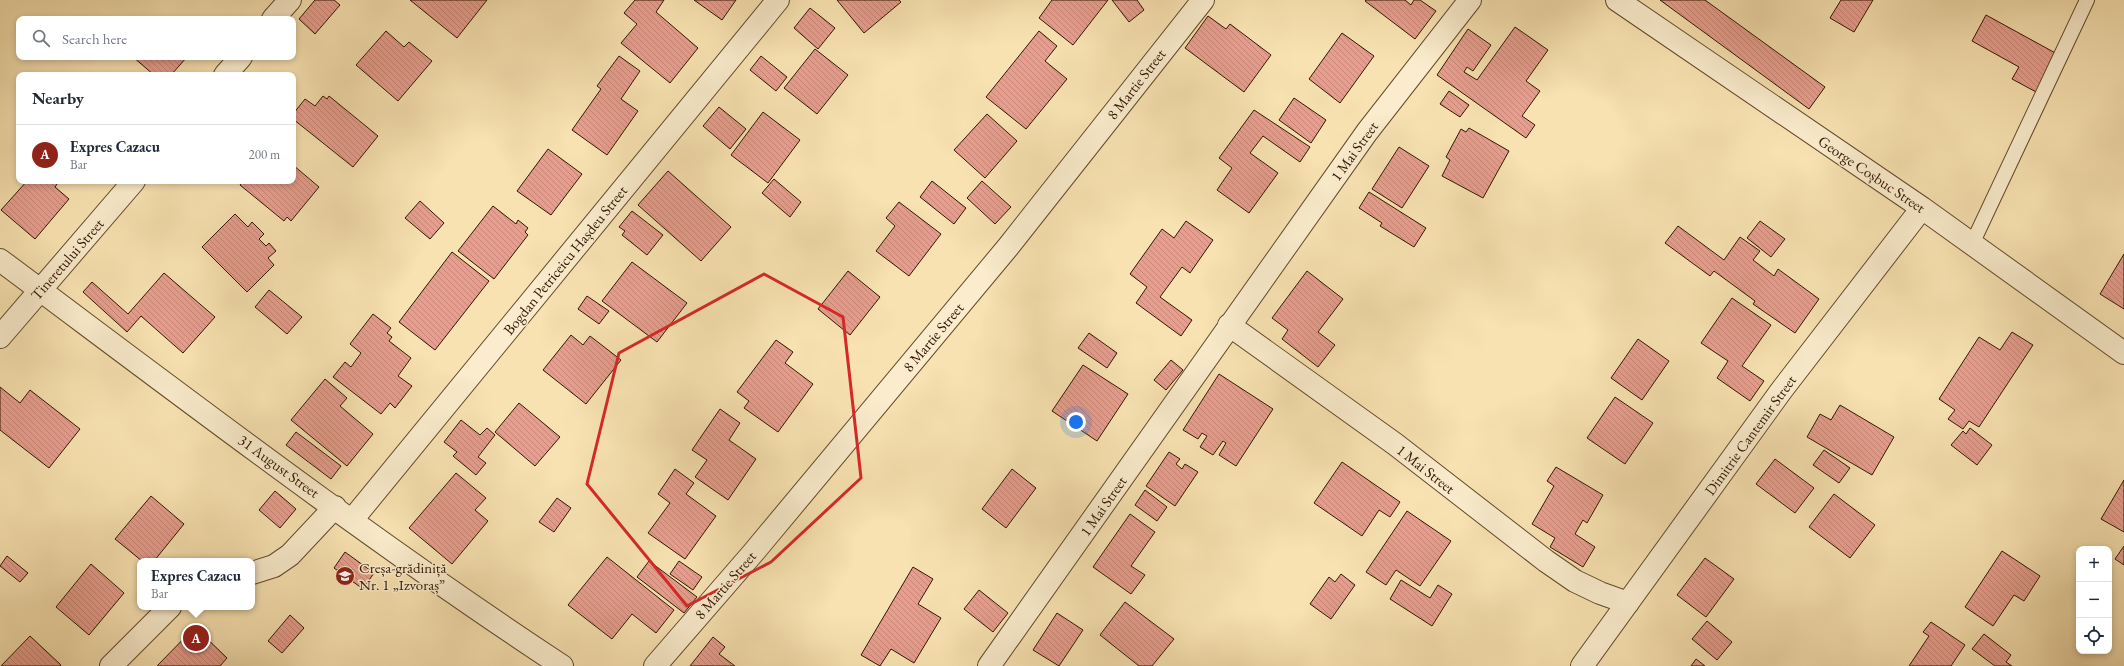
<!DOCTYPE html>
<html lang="en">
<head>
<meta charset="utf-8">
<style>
	:root { --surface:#fff; --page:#f2f2f3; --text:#1f2937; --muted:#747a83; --line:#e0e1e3; --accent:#8f2418 }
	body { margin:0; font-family:"EB Garamond",serif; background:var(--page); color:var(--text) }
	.controls { position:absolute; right:12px; bottom:12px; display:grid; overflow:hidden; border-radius:8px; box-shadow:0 2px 6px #0003 }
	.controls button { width:36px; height:36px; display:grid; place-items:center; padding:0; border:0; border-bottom:1px solid var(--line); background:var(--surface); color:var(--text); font:20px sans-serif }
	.you { position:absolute; left:1076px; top:422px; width:14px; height:14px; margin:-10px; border:3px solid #fff; border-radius:50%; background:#1a73e8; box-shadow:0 0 0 6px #1a73e833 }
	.badge { display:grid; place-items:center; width:26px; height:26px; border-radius:50%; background:var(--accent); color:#fff; font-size:13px; font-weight:700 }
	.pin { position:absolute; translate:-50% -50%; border:2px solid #fff; box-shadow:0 1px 4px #0006 }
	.popup { position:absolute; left:137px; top:558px; width:118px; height:52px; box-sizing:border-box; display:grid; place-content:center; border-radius:8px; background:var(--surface); filter:drop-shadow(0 1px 3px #0005); font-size:13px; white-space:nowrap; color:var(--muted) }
	.popup b { font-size:15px; color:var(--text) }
	.popup::after { content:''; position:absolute; left:50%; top:100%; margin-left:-8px; border:8px solid transparent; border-top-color:var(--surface) }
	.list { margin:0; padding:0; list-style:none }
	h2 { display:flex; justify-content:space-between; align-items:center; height:52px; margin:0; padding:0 16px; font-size:17px }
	h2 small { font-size:13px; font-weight:400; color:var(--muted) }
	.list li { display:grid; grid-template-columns:26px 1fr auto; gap:12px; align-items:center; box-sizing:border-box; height:60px; padding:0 16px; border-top:1px solid var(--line) }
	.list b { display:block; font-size:15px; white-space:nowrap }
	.list p { margin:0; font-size:13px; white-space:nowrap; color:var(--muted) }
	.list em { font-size:13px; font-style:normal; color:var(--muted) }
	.icon { flex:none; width:22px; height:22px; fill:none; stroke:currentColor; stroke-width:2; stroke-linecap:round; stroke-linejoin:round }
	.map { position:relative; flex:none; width:2124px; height:666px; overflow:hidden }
	.search { position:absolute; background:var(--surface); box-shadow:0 2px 6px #0003; left:16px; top:16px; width:280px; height:44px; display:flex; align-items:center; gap:10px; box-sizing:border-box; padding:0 14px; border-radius:8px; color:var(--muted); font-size:15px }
	.panel { position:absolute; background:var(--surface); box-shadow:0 2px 6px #0003; left:16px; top:72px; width:280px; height:112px; border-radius:8px }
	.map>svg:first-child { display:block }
</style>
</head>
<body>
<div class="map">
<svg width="2124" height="666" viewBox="0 0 2124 666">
	<defs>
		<pattern id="building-back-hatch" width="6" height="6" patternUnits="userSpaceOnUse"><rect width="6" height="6" fill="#e89e8e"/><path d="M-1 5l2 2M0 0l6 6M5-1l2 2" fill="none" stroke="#c78779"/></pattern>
	</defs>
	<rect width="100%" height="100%" fill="#f8e2b1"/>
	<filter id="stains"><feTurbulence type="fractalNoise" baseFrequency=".005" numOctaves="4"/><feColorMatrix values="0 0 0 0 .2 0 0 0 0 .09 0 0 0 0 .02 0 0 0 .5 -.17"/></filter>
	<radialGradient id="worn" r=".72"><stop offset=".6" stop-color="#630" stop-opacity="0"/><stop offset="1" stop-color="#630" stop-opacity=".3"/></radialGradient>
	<path fill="url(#building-back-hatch)" stroke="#311600" d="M 315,0 L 334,0 L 340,5 L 315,34 L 299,19 Z
		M 410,0 L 487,0 L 457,38 Z
		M 635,0 L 664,0 L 656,12 L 698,48 L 670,83 L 621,43 L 637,24 L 624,13 Z
		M 694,0 L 736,0 L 722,20 Z
		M 837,0 L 899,0 L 901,2 L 864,33 Z
		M 1052,0 L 1108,0 L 1073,45 L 1039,18 Z
		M 1112,0 L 1137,0 L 1144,10 L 1129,22 Z
		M 1366,0 L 1405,0 L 1411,5 L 1414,0 L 1420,0 L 1436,11 L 1415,39 L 1365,1 Z
		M 1660,0 L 1705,0 L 1825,87 L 1809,109 Z
		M 1841,0 L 1873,0 L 1854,32 L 1830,18 Z
		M 810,8 L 835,28 L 818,49 L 794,28 Z
		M 1986,15 L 2059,55 L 2038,93 L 2012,79 L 2019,67 L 1972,41 Z
		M 1208,16 L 1226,29 L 1230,24 L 1271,55 L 1244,92 L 1185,48 Z
		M 1515,27 L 1548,50 L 1526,81 L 1540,91 L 1522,116 L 1535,125 L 1526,138 L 1437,75 L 1468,29 L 1491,45 L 1473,71 L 1467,67 L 1464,72 L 1477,80 Z
		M 386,31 L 404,47 L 409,42 L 432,61 L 398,101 L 356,65 Z
		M 1039,31 L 1057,46 L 1045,61 L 1067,79 L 1026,129 L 986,97 Z
		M 1342,33 L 1374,56 L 1340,103 L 1309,79 Z
		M 815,49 L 848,75 L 817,114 L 784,88 Z
		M 619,56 L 640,71 L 621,99 L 638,111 L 607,155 L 572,130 L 601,89 L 597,86 Z
		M 761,56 L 787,77 L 776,91 L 750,70 Z
		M 133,57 L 187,57 L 171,75 L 154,75 Z
		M 1449,91 L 1469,105 L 1460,117 L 1440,104 Z
		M 323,96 L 327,99 L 329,96 L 378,136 L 353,167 L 293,119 L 293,114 L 305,99 L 315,106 Z
		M 1294,98 L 1326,120 L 1311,143 L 1279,120 Z
		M 719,107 L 746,129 L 730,149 L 703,126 Z
		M 1254,110 L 1310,147 L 1300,162 L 1263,136 L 1250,153 L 1278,173 L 1249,213 L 1217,190 L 1232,168 L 1219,158 Z
		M 763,112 L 800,140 L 768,183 L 731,155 Z
		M 987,114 L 1017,141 L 985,178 L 954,150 Z
		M 1469,128 L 1509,151 L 1483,198 L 1442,176 L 1450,160 L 1446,157 L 1461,129 L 1466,132 Z
		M 1399,147 L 1429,166 L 1402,208 L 1372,189 Z
		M 548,149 L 582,174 L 551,215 L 517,191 Z
		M 293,165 L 319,187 L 291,221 L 287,217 L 284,221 L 240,185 L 243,181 L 293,181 Z
		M 668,171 L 731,227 L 701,261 L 638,205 Z
		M 774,179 L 801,202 L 790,217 L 762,193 Z
		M 27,181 L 59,181 L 55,187 L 69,199 L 35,239 L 1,210 Z
		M 932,181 L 966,208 L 954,224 L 920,197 Z
		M 982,181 L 1011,207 L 995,224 L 967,198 Z
		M 1369,192 L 1426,228 L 1414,247 L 1380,226 L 1382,223 L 1359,208 Z
		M 420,201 L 444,223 L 430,239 L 405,218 Z
		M 899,202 L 941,234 L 909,276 L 876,251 L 895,226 L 886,218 Z
		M 493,206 L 516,224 L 518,220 L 528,228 L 525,232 L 528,235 L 494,279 L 458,251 Z
		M 632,211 L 663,235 L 647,255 L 622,235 L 625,231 L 619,227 Z
		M 235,214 L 248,227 L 252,222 L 264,234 L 259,239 L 266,246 L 269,243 L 276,251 L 268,258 L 274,265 L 247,292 L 202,247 Z
		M 1186,221 L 1213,240 L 1190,273 L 1182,267 L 1160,297 L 1192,320 L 1181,336 L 1136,303 L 1147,287 L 1130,274 L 1162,229 L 1174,238 Z
		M 1760,221 L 1785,239 L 1771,257 L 1747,238 Z
		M 1678,226 L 1724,260 L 1740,237 L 1760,251 L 1753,260 L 1774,276 L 1778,269 L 1819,299 L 1795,333 L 1753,304 L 1755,301 L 1714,271 L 1710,276 L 1665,243 Z
		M 452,252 L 489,281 L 435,350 L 399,322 Z
		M 2124,254 L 2124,309 L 2100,294 Z
		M 632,262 L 687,303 L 657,342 L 602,301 Z
		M 848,271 L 880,297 L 850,335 L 818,309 Z
		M 1307,271 L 1343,299 L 1318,332 L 1335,345 L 1318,367 L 1282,339 L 1288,330 L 1272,318 Z
		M 164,273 L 215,317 L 183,353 L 141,316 L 127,332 L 83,292 L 92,282 L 128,314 Z
		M 269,290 L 302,317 L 287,334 L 255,307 Z
		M 587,296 L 609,311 L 599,324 L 578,309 Z
		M 1732,298 L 1771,325 L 1742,366 L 1764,381 L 1750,401 L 1717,378 L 1728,361 L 1701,343 Z
		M 373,314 L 391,328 L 387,333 L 392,337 L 389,341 L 411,358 L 398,376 L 412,386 L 395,408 L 390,403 L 381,414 L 333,377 L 345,362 L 351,367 L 361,353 L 350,344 Z
		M 2012,332 L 2033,345 L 1979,427 L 1969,421 L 1963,429 L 1948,419 L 1955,410 L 1939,399 L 1979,337 L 2000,350 Z
		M 1089,333 L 1117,353 L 1107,368 L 1078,348 Z
		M 571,335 L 583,345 L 590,336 L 621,360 L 586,404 L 543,370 Z
		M 1638,339 L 1669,361 L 1642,400 L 1611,378 Z
		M 776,340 L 793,352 L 785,363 L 813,384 L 778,432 L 744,408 L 749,401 L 737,392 Z
		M 1171,360 L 1183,370 L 1166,390 L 1154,380 Z
		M 1083,365 L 1128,394 L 1097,441 L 1052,411 Z
		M 1219,374 L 1273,409 L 1236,466 L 1219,455 L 1226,443 L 1223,441 L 1213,455 L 1200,447 L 1207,436 L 1202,433 L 1198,439 L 1183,430 Z
		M 325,379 L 347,398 L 340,406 L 373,434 L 347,466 L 291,420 Z
		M 0,387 L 20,403 L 30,390 L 80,429 L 49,468 L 0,430 Z
		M 1615,397 L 1653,423 L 1625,464 L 1587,438 Z
		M 519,403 L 560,437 L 535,466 L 495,432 Z
		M 1840,405 L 1894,437 L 1872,475 L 1807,437 L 1820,414 L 1831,420 Z
		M 720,409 L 740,423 L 729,440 L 756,459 L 728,500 L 695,477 L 707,460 L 692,450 Z
		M 461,420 L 480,435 L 487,428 L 495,435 L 478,457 L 486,463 L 476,475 L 453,456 L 457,452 L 444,442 Z
		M 1970,428 L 1992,445 L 1977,465 L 1951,445 L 1963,431 L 1966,434 Z
		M 296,432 L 341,466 L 331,479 L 286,445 Z
		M 1824,450 L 1850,468 L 1839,483 L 1813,465 Z
		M 1169,452 L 1180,459 L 1176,464 L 1182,469 L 1185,464 L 1198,472 L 1175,506 L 1146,486 Z
		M 1775,459 L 1814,488 L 1795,513 L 1756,484 Z
		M 1342,462 L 1400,502 L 1390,517 L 1379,510 L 1362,536 L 1314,503 Z
		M 1556,467 L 1603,495 L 1587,523 L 1583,520 L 1575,534 L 1595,547 L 1583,567 L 1550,547 L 1555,538 L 1532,524 L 1554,486 L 1547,481 Z
		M 675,469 L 694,483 L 686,494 L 716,516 L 685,559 L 648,533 L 670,503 L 658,494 Z
		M 1012,469 L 1036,488 L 1006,528 L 982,509 Z
		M 456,473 L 486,498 L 475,510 L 488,521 L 452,564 L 409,528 Z
		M 2124,480 L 2124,532 L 2101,519 Z
		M 1145,490 L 1167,507 L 1157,521 L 1135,505 Z
		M 275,491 L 296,509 L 280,528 L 259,510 Z
		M 1834,494 L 1875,525 L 1850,558 L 1809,527 Z
		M 151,496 L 184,524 L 154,561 L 142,561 L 115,539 Z
		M 557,498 L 571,508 L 554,532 L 539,522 Z
		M 1407,511 L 1451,541 L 1420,586 L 1396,570 L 1386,585 L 1366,572 Z
		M 1130,514 L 1155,532 L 1131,566 L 1145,575 L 1131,594 L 1093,567 Z
		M 2124,546 L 2124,565 L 2115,559 Z
		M 2002,551 L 2040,576 L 2024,601 L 2014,595 L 1993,626 L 1965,607 Z
		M 345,552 L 374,573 L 363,589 L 334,568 Z
		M 7,556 L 28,573 L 20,582 L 0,566 Z
		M 607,557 L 674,610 L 656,633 L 632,614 L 612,639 L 568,605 Z
		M 1705,558 L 1734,579 L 1706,617 L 1677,595 Z
		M 649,561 L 697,597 L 684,613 L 637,577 Z
		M 679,561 L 702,577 L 693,590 L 670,574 Z
		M 91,564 L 124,593 L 89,635 L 56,607 Z
		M 913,567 L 933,579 L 918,604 L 941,618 L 914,663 L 891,649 L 880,666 L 861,655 Z
		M 1341,574 L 1355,585 L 1331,619 L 1310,604 L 1329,577 L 1335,582 Z
		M 1401,580 L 1430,598 L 1438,585 L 1452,594 L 1432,626 L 1390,599 Z
		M 979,590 L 1008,613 L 993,632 L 964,609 Z
		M 1125,602 L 1174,639 L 1152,666 L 1139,666 L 1100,635 Z
		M 1057,613 L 1083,630 L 1059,666 L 1033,650 Z
		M 290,615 L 304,628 L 282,653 L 268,641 Z
		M 1707,621 L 1732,642 L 1717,660 L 1692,639 Z
		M 1931,622 L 1965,645 L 1951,666 L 1909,666 L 1929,636 L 1923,632 Z
		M 195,627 L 227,658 L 220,666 L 157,666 Z
		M 1984,634 L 2011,655 L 2006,662 L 2012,666 L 1995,666 L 1972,649 Z
		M 30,636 L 61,665 L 60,666 L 1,666 Z
		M 713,637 L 725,647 L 719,654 L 735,666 L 690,666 Z
		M 1696,659 L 1705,666 L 1691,666 Z"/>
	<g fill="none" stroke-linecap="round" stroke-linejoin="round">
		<g stroke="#63492c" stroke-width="16">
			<path id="service" d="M 1972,244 L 2087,0"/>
		</g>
		<g stroke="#63492c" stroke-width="24">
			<path id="minor" d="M 1617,0 L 1922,208 L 2124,353
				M 273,19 L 290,0
				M 225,75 L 241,57
				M 0,260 C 185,398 369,539 562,666
				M 1229,325 L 1395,444 L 1546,561 L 1575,581 L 1600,593 L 1628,603
				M 0,337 L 134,181
				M 352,520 L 778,0
				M 252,573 L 274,566 L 290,555 L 335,507
				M 111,666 L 170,607
				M 655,666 L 753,553 L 1008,247 L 1203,0
				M 989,666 L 1367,132 L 1470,0
				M 1582,666 L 1781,391 L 1922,208"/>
		</g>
		<use href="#service" stroke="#faeccc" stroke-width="14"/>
		<use href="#minor" stroke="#faeccc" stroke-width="22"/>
	</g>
	<path fill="none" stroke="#d62828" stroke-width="3" stroke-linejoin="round" d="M 764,274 L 843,317 L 861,478 L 771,562 L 687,606 L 587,484 L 619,353 Z"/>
	<defs>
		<g id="school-disc" transform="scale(1)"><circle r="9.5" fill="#8f2418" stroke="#faeccc"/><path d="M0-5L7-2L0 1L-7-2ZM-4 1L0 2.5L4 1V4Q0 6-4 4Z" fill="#fff"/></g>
	</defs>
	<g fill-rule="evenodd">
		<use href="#school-disc" x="345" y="576"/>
	</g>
	<g text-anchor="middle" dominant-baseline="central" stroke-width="3" stroke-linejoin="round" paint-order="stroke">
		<g font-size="15" fill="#311600" stroke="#faeccc">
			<text transform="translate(1136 84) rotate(-52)">8 Martie Street</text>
			<text transform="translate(1354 151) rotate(-54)">1 Mai Street</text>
			<text transform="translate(1872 174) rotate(34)">George Coșbuc Street</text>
			<text transform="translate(67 259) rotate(-49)">Tineretului Street</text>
			<text transform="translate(565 260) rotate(-51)">Bogdan Petriceicu Hașdeu Street</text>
			<text transform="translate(933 337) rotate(-50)">8 Martie Street</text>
			<text transform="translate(1750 435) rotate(-54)">Dimitrie Cantemir Street</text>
			<text transform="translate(279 466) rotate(36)">31 August Street</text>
			<text transform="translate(1426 469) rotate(38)">1 Mai Street</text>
			<text transform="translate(1103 506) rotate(-55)">1 Mai Street</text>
			<text transform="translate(725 585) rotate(-49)">8 Martie Street</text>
		</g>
		<g font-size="15" fill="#311600" stroke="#faeccc" text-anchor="start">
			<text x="359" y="567">Creșa-grădiniță<tspan x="359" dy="17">Nr. 1 „Izvoraș”</tspan></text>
		</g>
	</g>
	<rect width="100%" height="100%" filter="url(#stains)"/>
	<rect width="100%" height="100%" fill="url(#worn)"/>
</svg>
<div class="controls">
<button>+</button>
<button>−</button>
<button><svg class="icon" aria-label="locate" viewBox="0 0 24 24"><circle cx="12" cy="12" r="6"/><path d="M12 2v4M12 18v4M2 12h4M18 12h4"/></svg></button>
</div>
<div class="you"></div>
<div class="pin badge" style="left:196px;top:638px">A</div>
<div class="popup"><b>Expres Cazacu</b>Bar</div>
<div class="search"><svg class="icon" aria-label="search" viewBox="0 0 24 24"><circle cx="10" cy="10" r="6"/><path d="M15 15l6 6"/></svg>Search here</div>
<section class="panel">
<h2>Nearby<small></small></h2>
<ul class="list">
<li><span class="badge">A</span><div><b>Expres Cazacu</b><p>Bar</p></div><em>200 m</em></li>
</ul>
</section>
</div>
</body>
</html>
